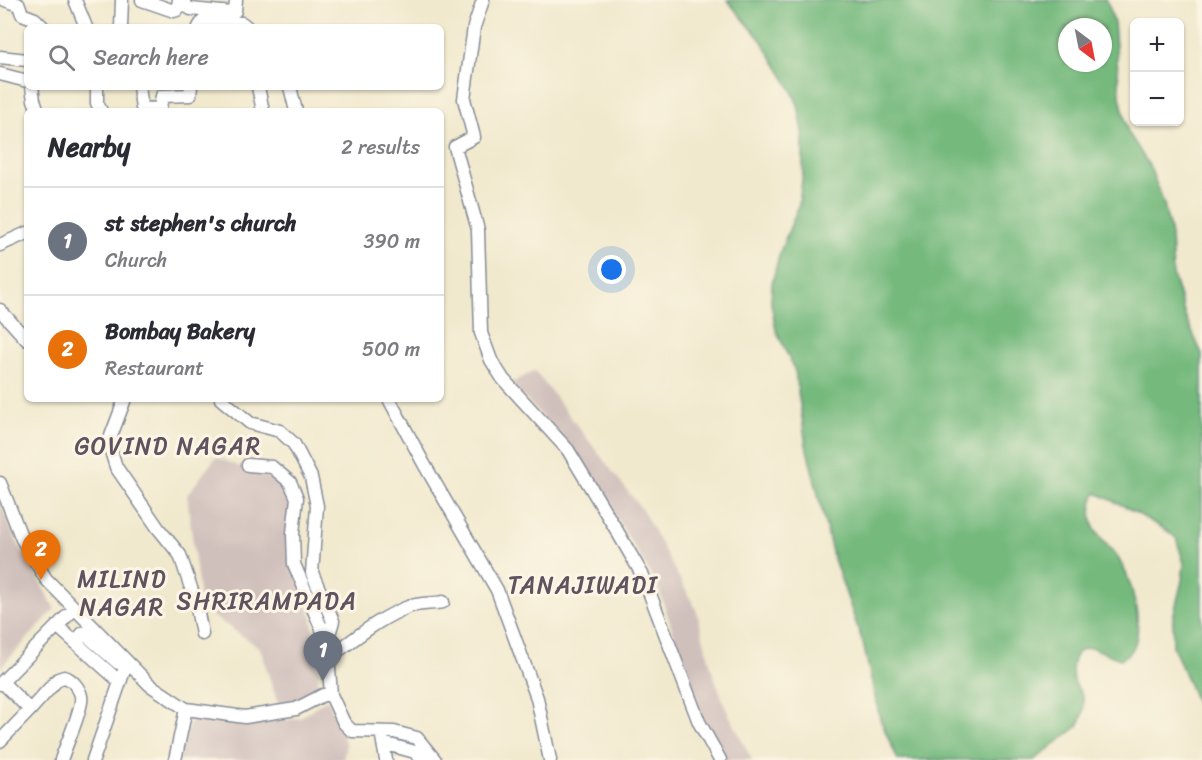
<!DOCTYPE html>
<html lang="en">
<head>
<meta charset="utf-8">
<style>
	:root { --surface:#fff; --page:#f7f7f7; --text:#2b2b33; --muted:#7c7c81; --line:#e1e1e2; --accent:#111827 }
	body { margin:0; font-family:Sriracha,sans-serif; background:var(--page); color:var(--text) }
	.controls { position:absolute; right:18px; top:18px; display:grid; overflow:hidden; border-radius:9px; box-shadow:0 2px 4px #0004 }
	.controls button { width:54px; height:54px; display:grid; place-items:center; padding:0; border:0; border-bottom:2px solid var(--line); background:var(--surface); color:var(--text); font:30px sans-serif }
	.compass { position:absolute; left:1058px; top:18px; width:54px; height:54px; border-radius:50%; background:var(--surface); box-shadow:0 2px 4px #0004; rotate:148deg }
	.you { position:absolute; left:612px; top:270px; width:21px; height:21px; margin:-15px; border:4px solid #fff; border-radius:50%; background:#1a73e8; box-shadow:0 0 0 9px #1a73e833 }
	.badge { display:grid; place-items:center; width:39px; height:39px; border-radius:50%; background:var(--accent); color:#fff; font-size:20px; font-weight:700 }
	.pin { position:absolute; translate:-50% -50px; filter:drop-shadow(0 2px 3px #0008) }
	.pin::after { content:''; position:absolute; top:32px; width:21px; height:18px; background:inherit; clip-path:polygon(0 0,100% 0,50% 100%) }
	.list { margin:0; padding:0; list-style:none }
	h2 { display:flex; justify-content:space-between; align-items:center; height:78px; margin:0; padding:0 24px; font-size:26px }
	h2 small { font-size:20px; font-weight:400; color:var(--muted) }
	.list li { display:grid; grid-template-columns:39px 1fr auto; gap:18px; align-items:center; box-sizing:border-box; height:108px; padding:0 24px; border-top:2px solid var(--line) }
	.list b { display:block; font-size:22px; white-space:nowrap }
	.list p { margin:0; font-size:20px; white-space:nowrap; color:var(--muted) }
	.list em { font-size:20px; font-style:normal; color:var(--muted) }
	.icon { flex:none; width:33px; height:33px; fill:none; stroke:currentColor; stroke-width:2; stroke-linecap:round; stroke-linejoin:round }
	.map { position:relative; flex:none; width:1202px; height:760px; overflow:hidden }
	.search { position:absolute; background:var(--surface); box-shadow:0 2px 4px #0004; left:24px; top:24px; width:420px; height:66px; display:flex; align-items:center; gap:15px; box-sizing:border-box; padding:0 21px; border-radius:9px; color:var(--muted); font-size:22px }
	.panel { position:absolute; background:var(--surface); box-shadow:0 2px 4px #0004; left:24px; top:108px; width:420px; height:294px; border-radius:9px }
	.map>svg:first-child { display:block }
</style>
</head>
<body>
<div class="map">
<svg width="1202" height="760" viewBox="0 0 1202 760">
	<rect width="100%" height="100%" fill="#fcf5e5"/>
	<filter id="ink" filterUnits="userSpaceOnUse"><feTurbulence type="fractalNoise" baseFrequency=".0167" numOctaves="2"/><feDisplacementMap in="SourceGraphic" scale="12" xChannelSelector="R" yChannelSelector="G"/><feConvolveMatrix kernelMatrix="1 2 1 2 8 2 1 2 1" color-interpolation-filters="sRGB"/></filter>
	<filter id="wash" filterUnits="userSpaceOnUse"><feTurbulence type="fractalNoise" baseFrequency=".008" numOctaves="4" result="noise"/><feDisplacementMap in="SourceGraphic" scale="24" xChannelSelector="R" yChannelSelector="G"/><feGaussianBlur stdDeviation="1.35" result="paint"/><feColorMatrix in="noise" values="0 0 0 0 0 0 0 0 0 0 0 0 0 0 0 0 0 1.4 0 .05"/><feComposite in="paint" operator="in"/></filter>
	<g filter="url(#wash)">
		<rect width="100%" height="100%" fill="#f1e9cd"/>
		<path fill="#d0c0bc" d="M 535,371 L 643,511 L 696,609 L 712,671 L 726,709 L 752,760 L 726,760 L 704,723 L 657,584 L 597,486 L 551,426 L 511,383 Z
			M 216,457 L 294,489 L 290,556 L 312,619 L 319,688 L 304,700 L 278,704 L 260,648 L 201,608 L 187,495 Z
			M 0,501 L 16,540 L 55,609 L 0,668 Z
			M 325,700 L 329,702 L 346,745 L 343,760 L 178,760 L 192,716 L 199,713 L 238,722 L 288,720 L 300,718 Z"/>
		<path fill="#75b97d" stroke="#48746e" stroke-width="1.5" fill-rule="evenodd" d="M 727,0 L 1107,0 L 1114,22 L 1120,96 L 1128,132 L 1150,167 L 1164,204 L 1171,235 L 1173,275 L 1186,318 L 1202,354 L 1202,716 L 1173,646 L 1173,617 L 1182,581 L 1184,563 L 1176,538 L 1166,530 L 1124,506 L 1096,493 C 1091,502 1090,515 1093,525 C 1097,538 1110,546 1118,558 C 1131,578 1144,623 1134,646 C 1132,653 1126,656 1121,659 C 1110,657 1100,648 1089,648 C 1072,648 1070,669 1074,682 C 1077,688 1082,692 1083,699 C 1085,709 1083,717 1078,726 L 1034,760 L 898,760 L 880,719 L 863,643 L 833,556 L 806,445 L 795,371 L 776,330 L 771,303 L 772,283 L 780,252 L 799,205 L 803,171 L 803,131 L 798,105 L 789,85 L 761,40 ZM 1067,27 L 1103,27 L 1103,63 L 1067,63 Z"/>
	</g>
	<g filter="url(#ink)">
		<g fill="none" stroke-linecap="round" stroke-linejoin="round">
			<g stroke="#868c96" stroke-width="15">
				<path id="minor" d="M 5,0 L 19,5 L 22,14 L 35,19 L 43,27
					M 75,0 L 86,27
					M 142,0 L 174,11 L 177,10 L 179,0
					M 184,0 L 184,5 L 191,9 L 232,13 L 235,11 L 236,0
					M 483,0 L 474,27 L 464,99 L 474,137 L 455,147 L 478,230 L 481,333 L 491,360 L 503,379 L 568,450 L 617,531 L 643,576 L 699,722 L 720,760
					M 121,27 L 122,0
					M 199,27 L 203,21 L 242,23 L 247,27
					M 0,57 L 27,60
					M 0,74 L 27,81
					M 32,87 L 34,100 L 38,111
					M 97,87 L 97,103 L 101,111
					M 139,87 L 142,108 L 158,109 L 160,108 L 162,96 L 190,95 L 191,87
					M 258,87 L 263,111
					M 290,87 L 296,111
					M 0,245 L 27,233
					M 0,310 L 27,340
					M 125,399 L 111,436 L 111,451 L 116,467 L 158,528 L 180,555 L 196,603 L 202,634
					M 221,399 L 250,423 L 280,431 L 294,444 L 311,477 L 317,506 L 312,573 L 333,621 L 327,641 L 331,695 L 344,723 L 352,731 L 394,732 L 417,738 L 435,760
					M 389,399 L 424,464 L 497,590 L 537,698 L 550,760
					M 248,465 L 272,467 L 290,482 L 297,498 L 293,533 L 294,564 L 327,641
					M 0,483 L 22,539 L 46,579 L 150,685 L 186,709 L 245,717 L 296,709 L 323,695 L 331,695
					M 57,626 L 120,682
					M 75,642 L 83,633 L 85,634 L 118,663
					M 328,658 C 355,639 380,617 411,606 C 420,603 433,604 443,602
					M 0,684 L 75,608
					M 30,710 L 58,679 L 64,677 C 73,679 83,692 81,702 C 78,720 67,742 61,760
					M 382,737 L 386,760
					M 0,741 L 30,710 L 2,682
					M 383,743 L 415,752 L 423,760
					M 93,760 L 127,662
					M 175,760 L 186,709"/>
			</g>
			<use href="#minor" stroke="#fff" stroke-width="12"/>
		</g>
	</g>
	<g text-anchor="middle" dominant-baseline="central" stroke-width="6" stroke-linejoin="round" paint-order="stroke">
		<g font-size="24" letter-spacing="1.5" fill="#5e535e" stroke="#fcf5e5">
			<text x="168" y="446">GOVIND NAGAR</text>
			<text x="122" y="579">MILIND<tspan x="122" dy="28">NAGAR</tspan></text>
			<text x="583" y="585">TANAJIWADI</text>
			<text x="267" y="601">SHRIRAMPADA</text>
		</g>
	</g>
</svg>
<div class="controls">
<button>+</button>
<button>−</button>
</div>
<svg class="compass" viewBox="-18 -18 36 36"><path d="M0-13l5 13h-10z" fill="#e53935"/><path d="M0 13l5-13h-10z" fill="#7c7c81"/></svg>
<div class="you"></div>
<div class="pin badge" style="left:323px;top:681px;background:#6b7280">1</div>
<div class="pin badge" style="left:41px;top:580px;background:#e8710a">2</div>
<div class="search"><svg class="icon" aria-label="search" viewBox="0 0 24 24"><circle cx="10" cy="10" r="6"/><path d="M15 15l6 6"/></svg>Search here</div>
<section class="panel">
<h2>Nearby<small>2 results</small></h2>
<ul class="list">
<li><span class="badge" style="background:#6b7280">1</span><div><b>st stephen's church</b><p>Church</p></div><em>390 m</em></li>
<li><span class="badge" style="background:#e8710a">2</span><div><b>Bombay Bakery</b><p>Restaurant</p></div><em>500 m</em></li>
</ul>
</section>
</div>
</body>
</html>
